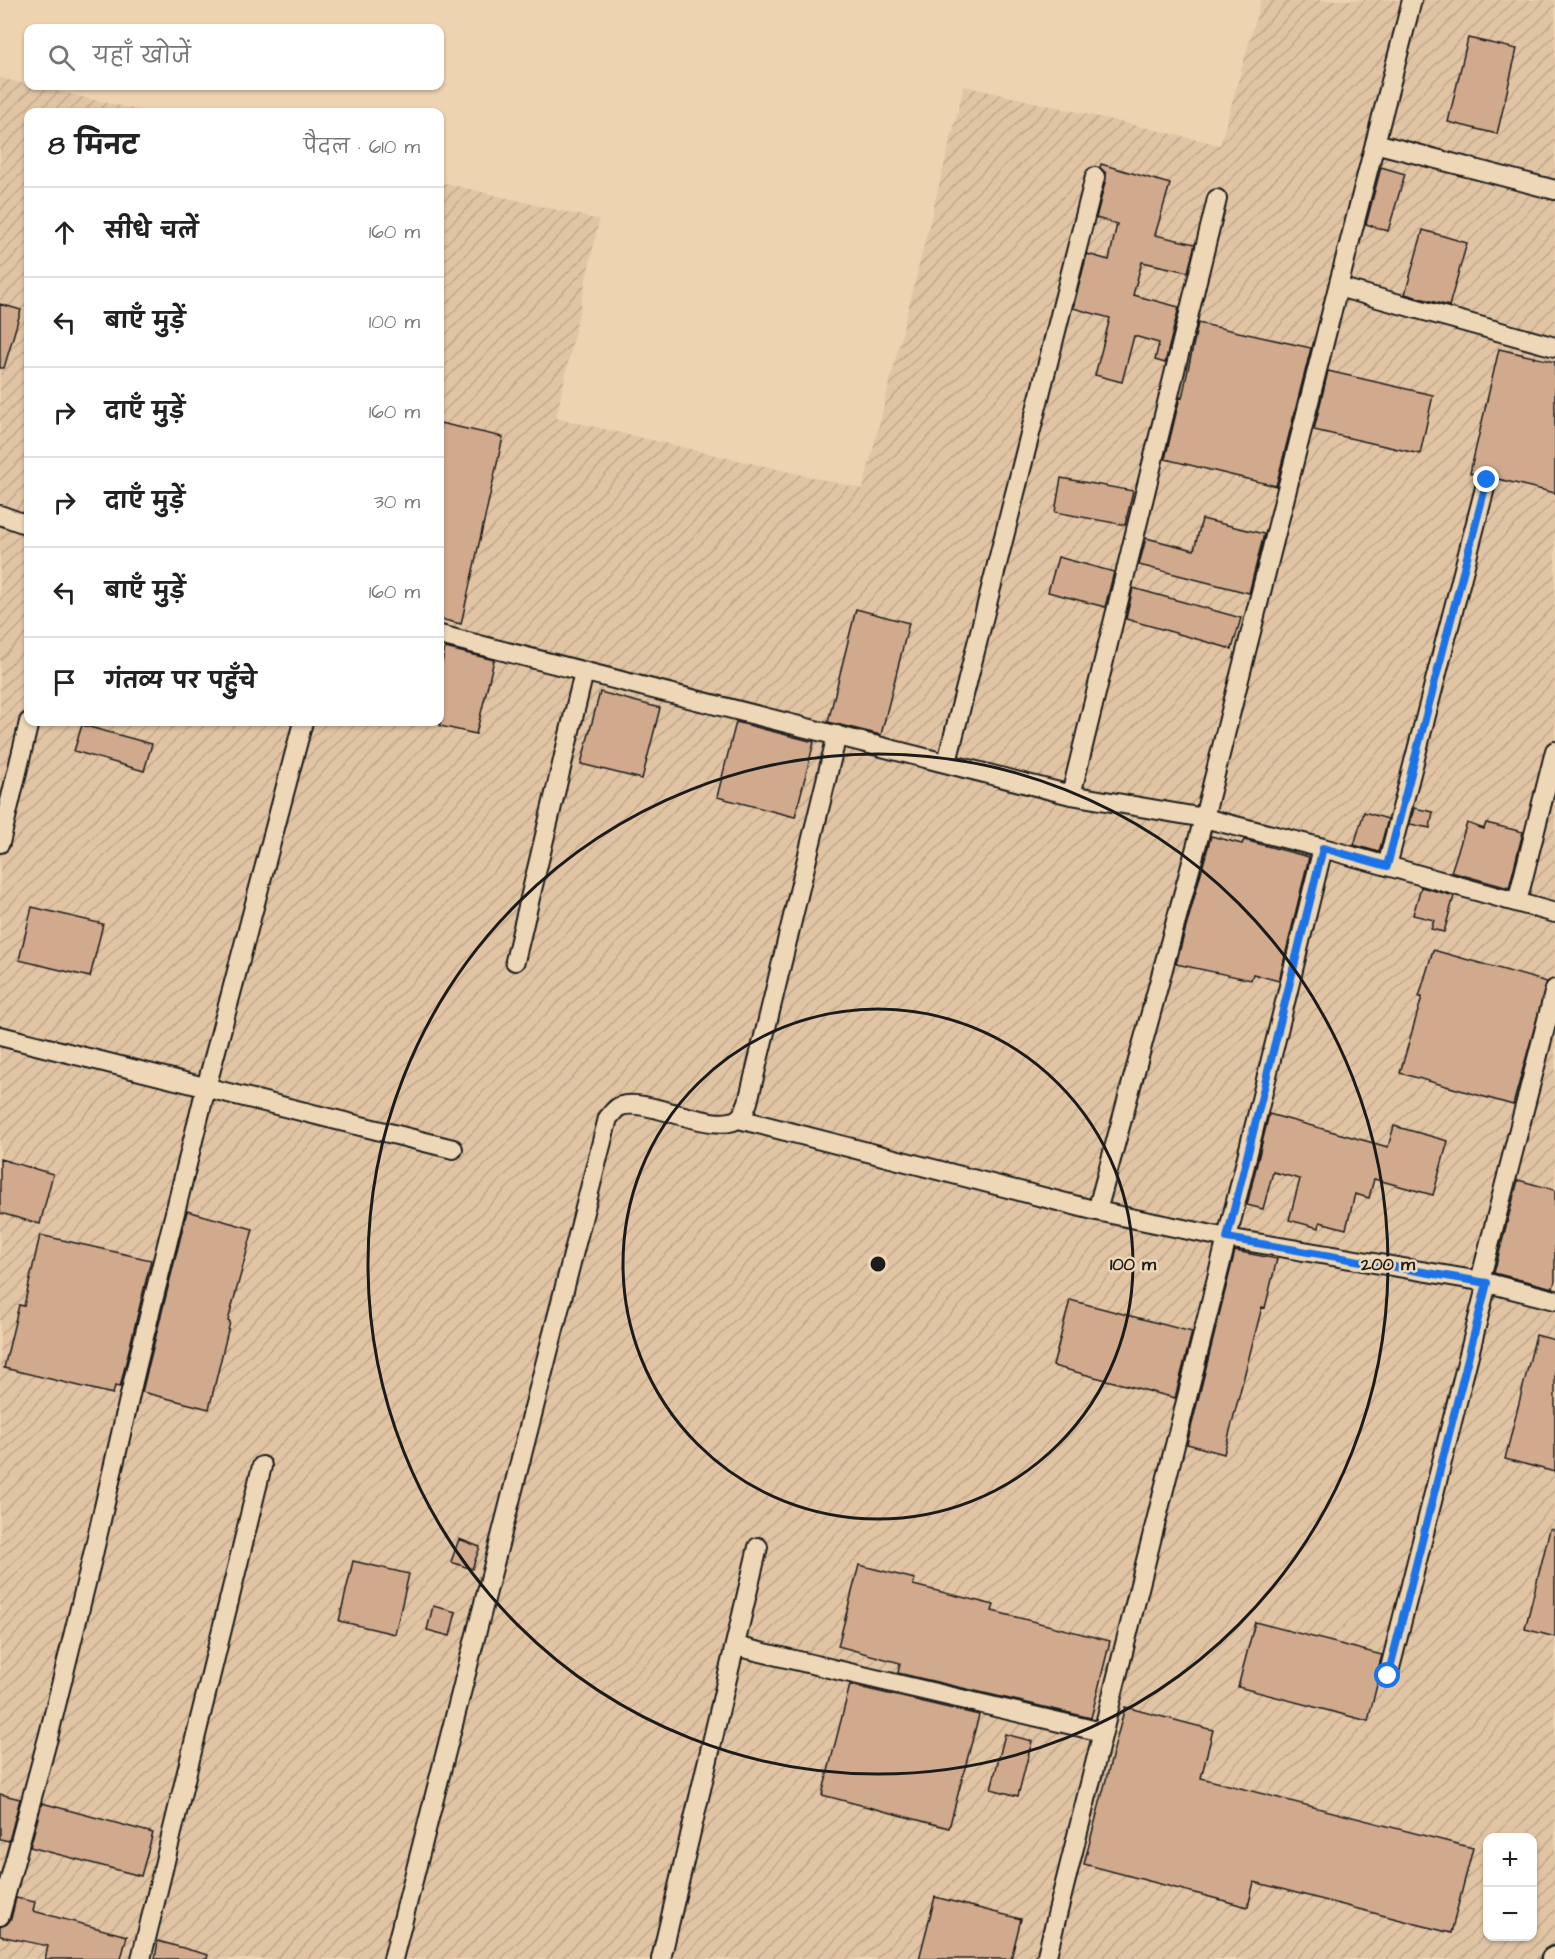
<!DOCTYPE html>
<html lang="hi">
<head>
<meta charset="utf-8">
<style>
	:root { --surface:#fff; --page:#f2f2f2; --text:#222; --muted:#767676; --line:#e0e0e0 }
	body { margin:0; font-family:"Architects Daughter","Playpen Sans Deva",sans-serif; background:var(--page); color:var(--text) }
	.controls { position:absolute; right:18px; bottom:18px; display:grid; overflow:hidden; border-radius:12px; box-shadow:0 2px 4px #0004 }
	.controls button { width:54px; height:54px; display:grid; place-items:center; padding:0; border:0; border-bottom:2px solid var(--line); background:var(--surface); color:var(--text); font:30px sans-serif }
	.stop { position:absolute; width:18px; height:18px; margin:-14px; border:4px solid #1a73e8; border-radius:50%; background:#fff }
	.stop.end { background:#1a73e8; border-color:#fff; box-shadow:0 2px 6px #0008 }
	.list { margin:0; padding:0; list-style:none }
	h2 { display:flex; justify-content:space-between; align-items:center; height:78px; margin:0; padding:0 24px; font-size:26px }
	h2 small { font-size:20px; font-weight:400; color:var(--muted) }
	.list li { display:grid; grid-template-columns:39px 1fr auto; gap:18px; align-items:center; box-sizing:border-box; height:90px; padding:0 24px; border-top:2px solid var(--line) }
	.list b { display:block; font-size:22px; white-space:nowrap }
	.list em { font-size:20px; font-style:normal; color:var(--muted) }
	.icon { flex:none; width:33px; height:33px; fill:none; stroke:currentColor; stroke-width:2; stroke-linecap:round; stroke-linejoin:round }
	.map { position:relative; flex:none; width:1555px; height:1959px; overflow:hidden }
	.search { position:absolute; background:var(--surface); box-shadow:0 2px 4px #0004; left:24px; top:24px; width:420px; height:66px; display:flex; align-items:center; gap:15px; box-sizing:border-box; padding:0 21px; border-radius:12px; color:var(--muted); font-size:22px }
	.panel { position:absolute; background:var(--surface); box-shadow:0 2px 4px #0004; left:24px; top:108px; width:420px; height:618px; border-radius:12px }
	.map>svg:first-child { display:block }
</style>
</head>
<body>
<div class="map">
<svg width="1555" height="1959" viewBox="0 0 1555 1959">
	<defs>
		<pattern id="industrial-furrows" width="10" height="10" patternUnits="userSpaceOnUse" patternTransform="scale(1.5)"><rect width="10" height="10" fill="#e1c4a3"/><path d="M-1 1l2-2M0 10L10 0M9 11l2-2" fill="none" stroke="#c0a88c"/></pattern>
	</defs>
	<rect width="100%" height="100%" fill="#eed3b1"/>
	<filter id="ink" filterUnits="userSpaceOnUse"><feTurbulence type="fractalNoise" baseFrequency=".0167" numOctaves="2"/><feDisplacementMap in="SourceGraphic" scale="12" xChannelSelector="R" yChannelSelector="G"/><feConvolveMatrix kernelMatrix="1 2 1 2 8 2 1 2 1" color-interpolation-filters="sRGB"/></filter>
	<g filter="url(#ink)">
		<path fill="url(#industrial-furrows)" fill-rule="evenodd" d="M 1261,0 L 1555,0 L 1555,1951 L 1544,1959 L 0,1959 L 0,78 L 146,112 L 28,112 L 28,722 L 440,722 L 440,182 L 599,220 L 556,418 L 863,489 L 964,86 L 1220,145 ZM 1488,1838 L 1532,1838 L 1532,1936 L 1488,1936 Z"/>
		<path fill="#d1aa8d" stroke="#1c1c1c" stroke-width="1.5" d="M 1468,38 L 1517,49 L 1497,134 L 1448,122 Z
			M 1101,164 L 1170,184 L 1155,235 L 1195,244 L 1188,272 L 1142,262 L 1133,295 L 1179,307 L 1165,363 L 1155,360 L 1159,343 L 1134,336 L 1122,382 L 1095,375 L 1110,318 L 1073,308 L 1087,254 L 1109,260 L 1117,224 L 1096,218 L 1106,179 L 1106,173 L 1100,168 Z
			M 1381,167 L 1405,174 L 1388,231 L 1366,224 Z
			M 1423,230 L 1467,243 L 1449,306 L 1405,294 Z
			M 0,304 L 21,310 L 4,368 L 0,368 Z
			M 1198,323 L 1311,348 L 1276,486 L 1165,459 L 1180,397 L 1182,398 Z
			M 1499,349 L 1555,362 L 1555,493 L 1498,479 L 1495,472 L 1489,469 L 1483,469 L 1477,475 L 1470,473 Z
			M 1328,371 L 1433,395 L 1420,454 L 1314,430 Z
			M 440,423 L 503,437 L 461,624 L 440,619 Z
			M 1061,478 L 1133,491 L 1125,525 L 1055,512 Z
			M 1202,519 L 1264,534 L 1249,593 L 1139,565 L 1146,538 L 1194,550 Z
			M 1058,557 L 1114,572 L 1105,607 L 1048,592 Z
			M 1133,588 L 1241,618 L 1232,649 L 1126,619 Z
			M 856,609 L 909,623 L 881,735 L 828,722 Z
			M 445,648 L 494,660 L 476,734 L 440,726 L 440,672 Z
			M 600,692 L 660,708 L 642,779 L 581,764 Z
			M 736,722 L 814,742 L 795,817 L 717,797 Z
			M 82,725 L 152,744 L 144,771 L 74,751 Z
			M 1414,808 L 1433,812 L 1430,828 L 1410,824 Z
			M 1364,812 L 1388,819 L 1379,852 L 1354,845 Z
			M 1467,823 L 1484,829 L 1486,823 L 1523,832 L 1509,888 L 1451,872 Z
			M 1211,836 L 1242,844 L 1244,840 L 1309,857 L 1279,981 L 1253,974 L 1251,980 L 1176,964 Z
			M 1421,887 L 1454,896 L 1444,932 L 1431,929 L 1434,920 L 1413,915 Z
			M 32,907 L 103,924 L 90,977 L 19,960 Z
			M 1433,950 L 1547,982 L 1513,1105 L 1400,1073 L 1422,997 L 1419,997 Z
			M 1269,1114 L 1388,1147 L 1394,1126 L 1448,1141 L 1433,1195 L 1374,1179 L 1369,1198 L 1355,1194 L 1346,1229 L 1320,1222 L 1319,1228 L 1289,1220 L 1300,1179 L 1273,1172 L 1263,1209 L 1247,1205 Z
			M 0,1159 L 53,1174 L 40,1224 L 0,1213 Z
			M 1518,1180 L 1555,1190 L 1555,1281 L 1553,1288 L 1494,1273 Z
			M 187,1211 L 253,1229 L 228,1321 L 230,1322 L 209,1409 L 142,1392 Z
			M 40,1235 L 151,1260 L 120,1387 L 115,1386 L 113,1394 L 4,1368 L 19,1305 L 24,1306 Z
			M 1235,1251 L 1277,1259 L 1265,1308 L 1262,1307 L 1224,1454 L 1187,1444 Z
			M 1070,1300 L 1192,1332 L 1175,1398 L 1053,1366 Z
			M 1536,1335 L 1555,1340 L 1555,1472 L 1505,1459 Z
			M 1550,1529 L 1555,1530 L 1555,1637 L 1525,1629 Z
			M 459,1539 L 480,1547 L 472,1569 L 451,1562 Z
			M 353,1561 L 409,1574 L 395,1634 L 339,1621 Z
			M 859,1565 L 915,1579 L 913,1585 L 994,1605 L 992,1611 L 1110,1641 L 1091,1718 L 898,1673 L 900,1663 L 838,1646 Z
			M 433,1606 L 456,1612 L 450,1636 L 427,1630 Z
			M 1255,1622 L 1382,1655 L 1377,1673 L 1378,1681 L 1368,1721 L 1238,1687 Z
			M 850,1685 L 979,1715 L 949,1828 L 822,1795 Z
			M 1125,1707 L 1213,1730 L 1201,1778 L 1473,1848 L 1451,1933 L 1254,1882 L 1248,1907 L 1084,1864 Z
			M 1005,1734 L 1032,1741 L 1018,1796 L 991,1789 Z
			M 0,1794 L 20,1799 L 9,1841 L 0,1839 Z
			M 42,1803 L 153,1833 L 141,1876 L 30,1847 Z
			M 935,1897 L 1021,1919 L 1011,1959 L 919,1959 Z
			M 16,1898 L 35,1902 L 33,1911 L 127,1936 L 121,1959 L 45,1959 L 48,1946 L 0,1936 L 0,1927 L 7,1924 L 11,1919 Z
			M 158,1941 L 208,1955 L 207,1959 L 155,1959 Z"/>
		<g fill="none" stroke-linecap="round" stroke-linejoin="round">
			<g stroke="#1c1c1c" stroke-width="22">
				<path id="minor" d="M 1375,143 L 1555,190
					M 1338,287 L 1555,347
					M 0,515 L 28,525
					M 440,635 L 1071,795 L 1204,818 L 1323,848 L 1555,913
					M 947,762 L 1095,177
					M 1071,795 L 1217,199
					M 0,843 L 29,722
					M 1387,866 L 1487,480
					M 1517,902 L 1555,751
					M 515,961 L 584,672
					M 0,1036 L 453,1149
					M 739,1119 L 1097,1211 L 1204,818 L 1338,287 L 1412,0
					M 1097,1211 L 1227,1238 L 1480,1281 L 1555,1300
					M 1480,1281 L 1555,989
					M 735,1646 L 1102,1732
					M 1388,1676 L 1487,1283
					M 0,1916 L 49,1734 L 92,1559 L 136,1369 L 206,1088 L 303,722
					M 141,1959 L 262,1466
					M 393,1959 L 608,1118 C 612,1114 615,1108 621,1106 C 647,1097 717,1136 739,1118 C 744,1114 746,1107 748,1102 L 837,735
					M 661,1959 L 758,1547
					M 1046,1959 L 1227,1238 L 1323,848"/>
			</g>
			<g stroke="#1c1c1c" stroke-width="27">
				<path id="major" d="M 1553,1959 L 1555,1958"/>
			</g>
			<use href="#minor" stroke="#eed7b6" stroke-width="18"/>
			<use href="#major" stroke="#eed7b6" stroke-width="22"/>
		</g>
	</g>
	<g fill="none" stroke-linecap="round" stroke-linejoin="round" filter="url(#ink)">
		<path stroke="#1a73e8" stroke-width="8" d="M 1388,1676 L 1487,1283 L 1227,1238 L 1323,848 L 1387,866 L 1487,480"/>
	</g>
	<g fill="none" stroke="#1c1c1c" stroke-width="3">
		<circle cx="878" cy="1264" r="255"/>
		<circle cx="878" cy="1264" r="510"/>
	</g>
	<circle cx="878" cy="1264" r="9" fill="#1c1c1c" stroke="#eed7b6" stroke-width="3"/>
	<g font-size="18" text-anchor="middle" font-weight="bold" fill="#1c1c1c" stroke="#eed7b6" stroke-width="5" stroke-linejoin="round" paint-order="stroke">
		<text x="1133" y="1270">100 m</text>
		<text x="1388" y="1270">200 m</text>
	</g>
</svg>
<div class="controls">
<button>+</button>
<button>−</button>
</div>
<div class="stop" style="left:1388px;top:1676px"></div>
<div class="stop end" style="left:1487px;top:480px"></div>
<div class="search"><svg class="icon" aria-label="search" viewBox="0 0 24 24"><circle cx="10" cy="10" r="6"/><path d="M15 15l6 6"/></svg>यहाँ खोजें</div>
<section class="panel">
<h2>8 मिनट<small>पैदल · 610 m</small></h2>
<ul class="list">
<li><svg class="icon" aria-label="ahead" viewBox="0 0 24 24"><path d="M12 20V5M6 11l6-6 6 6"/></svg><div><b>सीधे चलें</b></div><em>160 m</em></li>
<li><svg class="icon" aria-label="left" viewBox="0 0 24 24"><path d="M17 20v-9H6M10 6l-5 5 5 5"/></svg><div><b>बाएँ मुड़ें</b></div><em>100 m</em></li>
<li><svg class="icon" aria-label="right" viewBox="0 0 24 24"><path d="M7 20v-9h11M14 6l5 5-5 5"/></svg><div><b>दाएँ मुड़ें</b></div><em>160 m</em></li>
<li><svg class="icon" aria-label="right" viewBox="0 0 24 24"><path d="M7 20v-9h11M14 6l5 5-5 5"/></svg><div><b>दाएँ मुड़ें</b></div><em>30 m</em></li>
<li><svg class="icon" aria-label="left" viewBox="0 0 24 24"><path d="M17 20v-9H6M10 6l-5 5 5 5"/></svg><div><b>बाएँ मुड़ें</b></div><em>160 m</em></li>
<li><svg class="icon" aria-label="arrive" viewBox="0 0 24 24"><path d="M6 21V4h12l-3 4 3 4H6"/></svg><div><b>गंतव्य पर पहुँचे</b></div></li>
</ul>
</section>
</div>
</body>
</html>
